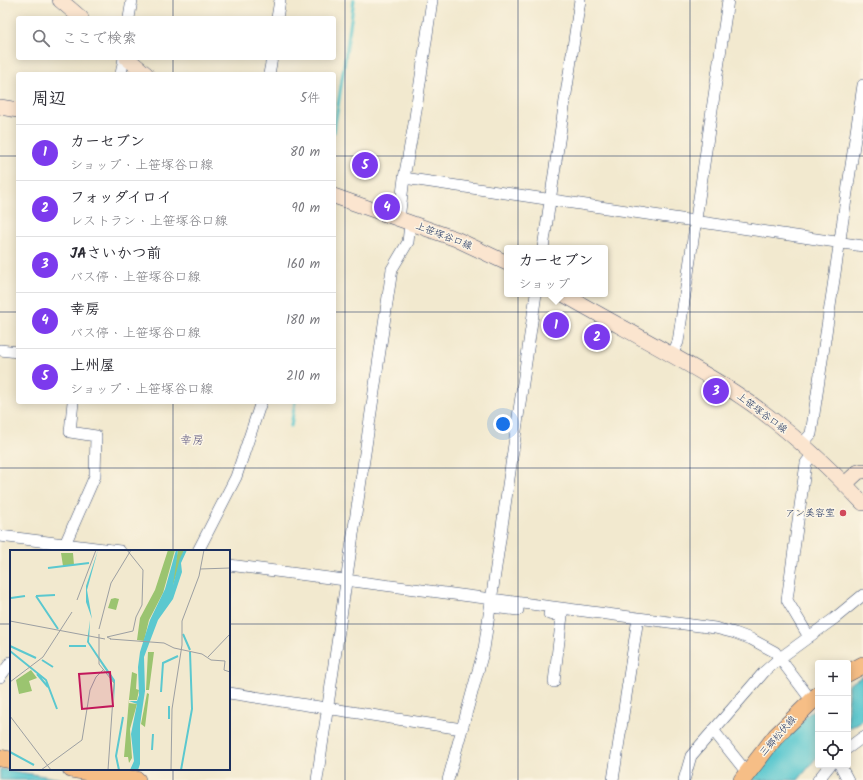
<!DOCTYPE html>
<html lang="ja">
<head>
<meta charset="utf-8">
<style>
	:root { --surface:#fff; --page:#f7f7f7; --text:#2b2b33; --muted:#7c7c81; --line:#e1e1e2; --accent:#7c3aed }
	body { margin:0; font-family:Kalam,"Klee One",sans-serif; background:var(--page); color:var(--text) }
	.controls { position:absolute; right:12px; bottom:12px; display:grid; overflow:hidden; border-radius:4px; box-shadow:0 2px 10px #0003 }
	.controls button { width:36px; height:36px; display:grid; place-items:center; padding:0; border:0; border-bottom:1px solid var(--line); background:var(--surface); color:var(--text); font:20px sans-serif }
	.you { position:absolute; left:503px; top:424px; width:14px; height:14px; margin:-10px; border:3px solid #fff; border-radius:50%; background:#1a73e8; box-shadow:0 0 0 6px #1a73e833 }
	.badge { display:grid; place-items:center; width:26px; height:26px; border-radius:50%; background:var(--accent); color:#fff; font-size:13px; font-weight:700 }
	.pin { position:absolute; translate:-50% -50%; border:2px solid #fff; box-shadow:0 1px 4px #0006 }
	.popup { position:absolute; left:504px; top:245px; width:104px; height:52px; box-sizing:border-box; display:grid; place-content:center; border-radius:4px; background:var(--surface); filter:drop-shadow(0 1px 3px #0005); font-size:13px; white-space:nowrap; color:var(--muted) }
	.popup b { font-size:15px; color:var(--text) }
	.popup::after { content:''; position:absolute; left:50%; top:100%; margin-left:-8px; border:8px solid transparent; border-top-color:var(--surface) }
	.list { margin:0; padding:0; list-style:none }
	h2 { display:flex; justify-content:space-between; align-items:center; height:52px; margin:0; padding:0 16px; font-size:17px }
	h2 small { font-size:13px; font-weight:400; color:var(--muted) }
	.list li { display:grid; grid-template-columns:26px 1fr auto; gap:12px; align-items:center; box-sizing:border-box; height:56px; padding:0 16px; border-top:1px solid var(--line) }
	.list b { display:block; font-size:15px; white-space:nowrap }
	.list p { margin:0; font-size:13px; white-space:nowrap; color:var(--muted) }
	.list em { font-size:13px; font-style:normal; color:var(--muted) }
	.icon { flex:none; width:22px; height:22px; fill:none; stroke:currentColor; stroke-width:2; stroke-linecap:round; stroke-linejoin:round }
	.map { position:relative; flex:none; width:863px; height:780px; overflow:hidden }
	.search { position:absolute; background:var(--surface); box-shadow:0 2px 10px #0003; left:16px; top:16px; width:320px; height:44px; display:flex; align-items:center; gap:10px; box-sizing:border-box; padding:0 14px; border-radius:4px; color:var(--muted); font-size:15px }
	.panel { position:absolute; background:var(--surface); box-shadow:0 2px 10px #0003; left:16px; top:72px; width:320px; height:332px; border-radius:4px }
	.map>svg:first-child { display:block }
</style>
</head>
<body>
<div class="map">
<svg width="863" height="780" viewBox="0 0 863 780">
	<rect width="100%" height="100%" fill="#fcf5e5"/>
	<filter id="ink" filterUnits="userSpaceOnUse"><feTurbulence type="fractalNoise" baseFrequency=".025" numOctaves="2"/><feDisplacementMap in="SourceGraphic" scale="8" xChannelSelector="R" yChannelSelector="G"/><feConvolveMatrix kernelMatrix="1 2 1 2 8 2 1 2 1" color-interpolation-filters="sRGB"/></filter>
	<filter id="wash" filterUnits="userSpaceOnUse"><feTurbulence type="fractalNoise" baseFrequency=".012" numOctaves="4" result="noise"/><feDisplacementMap in="SourceGraphic" scale="16" xChannelSelector="R" yChannelSelector="G"/><feGaussianBlur stdDeviation="0.9" result="paint"/><feColorMatrix in="noise" values="0 0 0 0 0 0 0 0 0 0 0 0 0 0 0 0 0 1.4 0 .05"/><feComposite in="paint" operator="in"/></filter>
	<g filter="url(#wash)">
		<rect width="100%" height="100%" fill="#f2e9cf"/>
		<path fill="#5bc8cf" stroke="#3b7c96" d="M 863,676 L 863,720 L 848,729 L 848,685 Z
			M 818,707 L 818,756 L 798,780 L 751,780 L 808,714 Z
			M 0,769 L 69,780 L 0,780 Z"/>
		<g fill="none" stroke-linecap="round" stroke-linejoin="round">
			<path stroke="#5bc8cf" stroke-width="3" d="M 334,132 L 354,0
				M 291,426 L 295,402"/>
		</g>
	</g>
	<g filter="url(#ink)">
		<g fill="none" stroke-linecap="round" stroke-linejoin="round">
			<g stroke="#3b4b6f" stroke-width="12">
				<path id="street" d="M 129,18 L 132,0
					M 277,18 L 280,0
					M 121,74 L 124,58
					M 269,74 L 272,58
					M 404,178 L 863,246
					M 399,219 L 404,178 L 414,124 L 432,0
					M 543,248 L 580,0
					M 0,350 L 18,352
					M 672,355 L 678,342 L 728,0
					M 802,444 L 811,434 L 863,85
					M 0,536 L 120,551
					M 62,551 L 95,476 L 96,436 L 70,432 L 73,402
					M 198,551 L 236,477 L 261,402
					M 229,565 L 638,618 L 715,628 L 735,633 L 751,639 L 775,652 L 811,700
					M 491,607 L 518,610
					M 549,614 L 562,616 L 554,682
					M 809,637 L 787,600 L 806,463 L 813,454
					M 0,677 L 11,662
					M 229,693 L 462,729
					M 713,730 L 748,774
					M 848,748 L 863,737
					M 840,765 L 848,780
					M 317,780 L 392,269 L 408,242 L 410,224
					M 448,780 L 484,649 L 536,294
					M 613,780 L 638,618
					M 684,780 L 691,756 L 764,672 L 780,658 L 835,618 L 863,595
					M 818,780 L 830,765"/>
			</g>
			<g stroke="#3b4b6f" stroke-width="16">
				<path id="secondary" d="M 60,0 L 81,18
					M 127,58 L 146,74
					M 0,107 L 18,110
					M 334,196 L 456,239 L 507,263
					M 563,294 C 620,327 679,357 734,392 C 782,423 824,462 863,503
					M 845,484 L 858,472 L 863,471"/>
			</g>
			<g stroke="#3b4b6f" stroke-width="18">
				<path id="primary" d="M 848,673 L 863,665
					M 0,758 L 11,760
					M 71,769 L 137,780
					M 742,780 L 776,736 L 818,695"/>
			</g>
			<use href="#street" stroke="#fff" stroke-width="11"/>
			<use href="#secondary" stroke="#fbe5cf" stroke-width="15"/>
			<use href="#primary" stroke="#f6be86" stroke-width="17"/>
		</g>
	</g>
	<path fill="none" stroke="#1b2f5e" stroke-width="1" stroke-opacity="0.55" d="M 173,0 L 173,18M 345,0 L 345,780M 518,0 L 518,780M 690,0 L 690,780M 173,58 L 173,74M 0,156 L 18,156M 334,156 L 863,156M 0,312 L 18,312M 334,312 L 863,312M 173,402 L 173,551M 0,468 L 863,468M 0,624 L 11,624M 229,624 L 863,624M 173,769 L 173,780"/>
	<circle fill="#d1495b" stroke="#fcf5e5" stroke-width="1.5" cx="843" cy="513" r="4"/>
	<g text-anchor="middle" dominant-baseline="central" stroke-width="3" stroke-linejoin="round" paint-order="stroke">
		<g font-size="10" fill="#1b2f5e" stroke="#fcf5e5">
			<text transform="translate(444 236) rotate(21)">上笹塚谷口線</text>
			<text transform="translate(762 413) rotate(37)">上笹塚谷口線</text>
			<text transform="translate(778 736) rotate(-49)">三郷松伏線</text>
		</g>
		<g font-size="10" fill="#1b2f5e" stroke="#fcf5e5" text-anchor="end">
			<text x="835" y="513">アン美容室</text>
		</g>
		<g font-size="12" fill="#5e5982" stroke="#fcf5e5">
			<text x="192" y="440">幸房</text>
		</g>
	</g>
	<g transform="translate(10 550)">
		<rect width="220" height="220" fill="#f2e9cf"/>
		<path d="M 158,0 L 165,0 L 153,43 L 139,70 L 134,91 L 127,90 L 130,68 L 145,40 ZM 168,0 L 174,0 L 163,35 L 162,31 ZM 51,3 L 63,3 L 64,15 L 53,16 ZM 105,48 L 109,49 L 106,60 L 98,58 L 101,49 ZM 138,102 L 144,102 L 139,140 L 136,140 ZM 21,120 L 27,128 L 19,131 L 22,141 L 9,144 L 6,130 ZM 122,122 L 127,124 L 126,139 L 129,140 L 127,150 L 119,150 L 119,153 L 127,154 L 120,179 L 122,208 L 119,213 L 118,207 L 114,207 L 119,149 ZM 137,143 L 139,144 L 135,177 L 131,174 Z" fill="#9bc470"/>
		<path d="M 88,0 L 77,40 L 82,69 L 76,52 L 76,36 ZM 166,0 L 168,0 L 163,35 L 170,8 L 174,0 L 177,0 L 171,13 L 172,22 L 163,49 L 148,70 L 134,107 L 135,141 L 130,175 L 130,214 L 128,220 L 120,220 L 124,211 L 121,184 L 127,154 L 119,151 L 127,151 L 129,145 L 128,117 L 130,102 L 140,70 L 155,39 ZM 80,70 L 79,92 L 105,130 L 105,151 L 104,133 L 77,92 Z" fill="#5bc8cf"/>
		<path fill="none" stroke="#5bc8cf" stroke-width="2" d="M 38,18 L 79,13M 26,46 L 45,45M 26,46 L 48,79M 1,48 L 15,46M 173,84 L 180,100M 0,96 L 26,108M 59,96 L 76,96M 0,101 L 36,130 L 47,159M 32,110 L 43,117M 27,124 L 38,137M 151,142 L 153,113 L 168,106M 159,169 L 159,156M 142,200 L 143,184M 0,202 L 24,215M 109,220 L 106,206 L 113,167M 171,220 L 182,159 L 180,102"/>
		<path fill="none" stroke="#9c9fa2" stroke-width="1" d="M 190,19 L 220,18M 67,50 L 86,0M 0,71 L 95,89M 89,79 L 101,33 L 121,0M 89,84 L 89,114 L 104,133 L 98,220M 100,89 L 154,93 L 164,98 L 192,104 L 201,110 L 215,111 L 214,120 L 220,122M 101,89 L 97,87 L 123,81 L 126,67 L 132,55 L 133,20 L 117,0M 198,107 L 220,84M 0,132 L 33,107 L 62,62M 0,166 L 41,220M 31,220 L 72,190 L 80,140 L 86,127 L 94,119M 161,220 L 162,159 L 172,95 L 172,71 L 189,26 L 194,0"/>
		<path fill="#c2185b" fill-opacity="0.15" stroke="#c2185b" stroke-width="2" d="M 100,122 L 103,156 L 72,159 L 69,124 Z"/>
		<rect width="220" height="220" fill="none" stroke="#1b2f5e" stroke-width="2"/>
	</g>
</svg>
<div class="controls">
<button>+</button>
<button>−</button>
<button><svg class="icon" aria-label="locate" viewBox="0 0 24 24"><circle cx="12" cy="12" r="6"/><path d="M12 2v4M12 18v4M2 12h4M18 12h4"/></svg></button>
</div>
<div class="you"></div>
<div class="pin badge" style="left:556px;top:325px">1</div>
<div class="popup"><b>カーセブン</b>ショップ</div>
<div class="pin badge" style="left:597px;top:337px">2</div>
<div class="pin badge" style="left:716px;top:391px">3</div>
<div class="pin badge" style="left:387px;top:207px">4</div>
<div class="pin badge" style="left:365px;top:165px">5</div>
<div class="search"><svg class="icon" aria-label="search" viewBox="0 0 24 24"><circle cx="10" cy="10" r="6"/><path d="M15 15l6 6"/></svg>ここで検索</div>
<section class="panel">
<h2>周辺<small>5件</small></h2>
<ul class="list">
<li><span class="badge">1</span><div><b>カーセブン</b><p>ショップ · 上笹塚谷口線</p></div><em>80 m</em></li>
<li><span class="badge">2</span><div><b>フォッダイロイ</b><p>レストラン · 上笹塚谷口線</p></div><em>90 m</em></li>
<li><span class="badge">3</span><div><b>JAさいかつ前</b><p>バス停 · 上笹塚谷口線</p></div><em>160 m</em></li>
<li><span class="badge">4</span><div><b>幸房</b><p>バス停 · 上笹塚谷口線</p></div><em>180 m</em></li>
<li><span class="badge">5</span><div><b>上州屋</b><p>ショップ · 上笹塚谷口線</p></div><em>210 m</em></li>
</ul>
</section>
</div>
</body>
</html>
